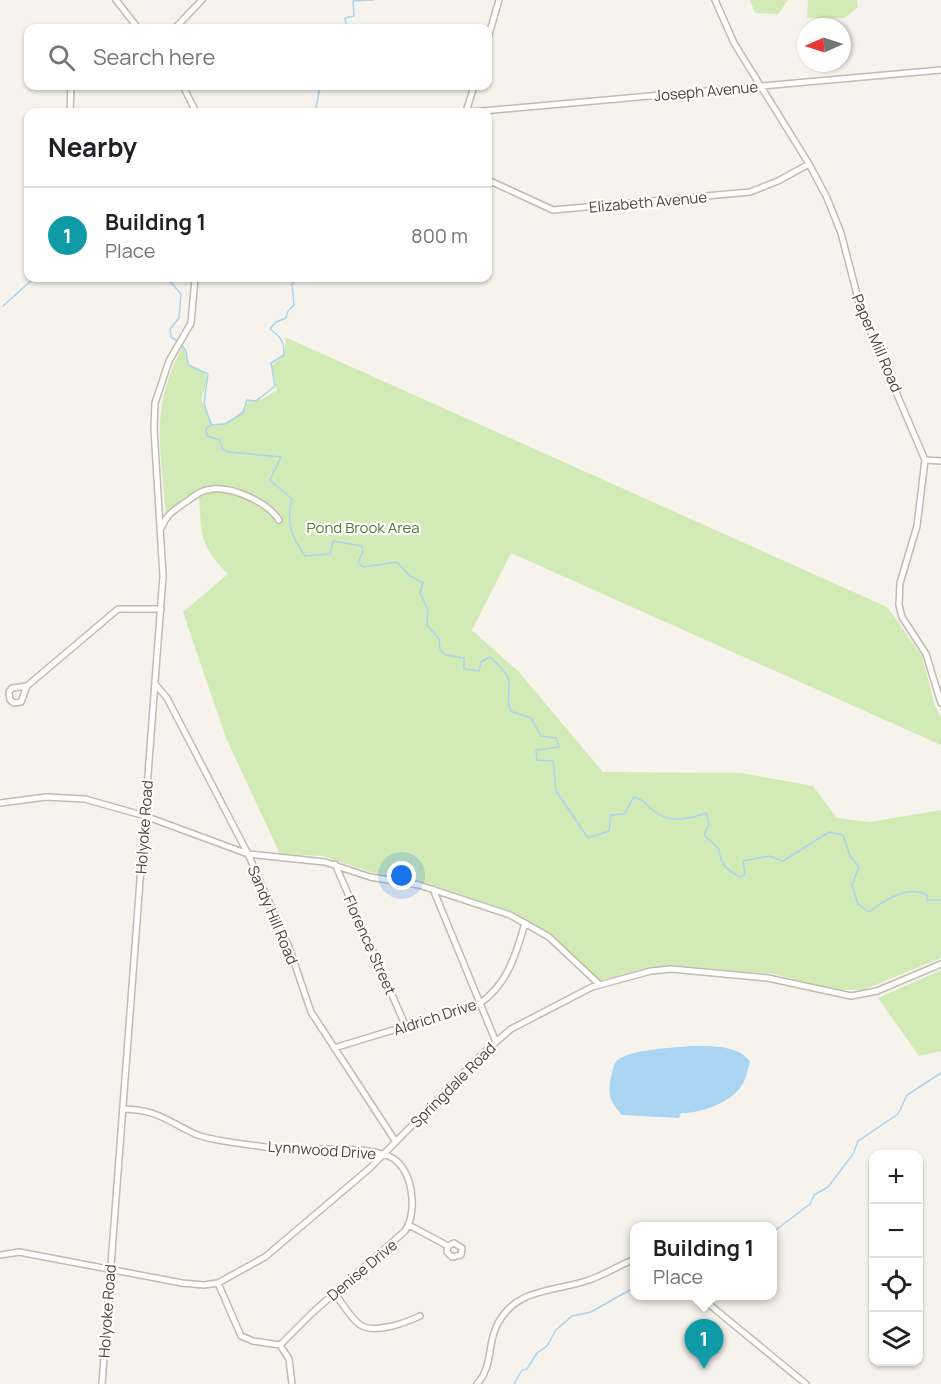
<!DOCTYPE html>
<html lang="en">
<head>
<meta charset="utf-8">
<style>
	:root { --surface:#fff; --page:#f6f6f6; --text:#202124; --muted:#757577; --line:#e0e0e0; --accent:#fc3f1d }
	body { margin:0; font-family:Manrope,sans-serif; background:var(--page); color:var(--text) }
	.controls { position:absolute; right:18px; bottom:18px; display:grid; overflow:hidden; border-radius:12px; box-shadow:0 2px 4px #0004 }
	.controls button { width:54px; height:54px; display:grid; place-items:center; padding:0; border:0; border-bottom:2px solid var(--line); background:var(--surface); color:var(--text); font:30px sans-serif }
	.compass { position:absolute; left:797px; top:18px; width:54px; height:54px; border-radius:50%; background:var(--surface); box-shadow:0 2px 4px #0004; rotate:267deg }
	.you { position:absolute; left:402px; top:876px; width:21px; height:21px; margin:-15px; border:4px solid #fff; border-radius:50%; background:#1a73e8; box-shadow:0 0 0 9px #1a73e833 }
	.badge { display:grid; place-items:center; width:39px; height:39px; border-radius:50%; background:var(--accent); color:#fff; font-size:20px; font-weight:700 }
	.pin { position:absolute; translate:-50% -50px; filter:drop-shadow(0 2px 3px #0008) }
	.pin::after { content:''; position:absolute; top:32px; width:21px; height:18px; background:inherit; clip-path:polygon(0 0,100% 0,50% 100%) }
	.popup { position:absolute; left:630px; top:1222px; width:147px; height:78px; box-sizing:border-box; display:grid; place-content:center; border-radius:12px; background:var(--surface); filter:drop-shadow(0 2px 4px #0005); font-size:20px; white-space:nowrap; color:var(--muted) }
	.popup b { font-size:22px; color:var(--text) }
	.popup::after { content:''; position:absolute; left:50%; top:100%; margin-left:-12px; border:12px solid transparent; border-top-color:var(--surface) }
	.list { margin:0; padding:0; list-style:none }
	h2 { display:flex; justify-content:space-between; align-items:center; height:78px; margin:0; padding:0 24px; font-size:26px }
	h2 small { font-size:20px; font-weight:400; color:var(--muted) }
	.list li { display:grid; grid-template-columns:39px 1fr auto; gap:18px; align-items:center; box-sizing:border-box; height:96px; padding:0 24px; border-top:2px solid var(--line) }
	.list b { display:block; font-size:22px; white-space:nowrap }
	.list p { margin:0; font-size:20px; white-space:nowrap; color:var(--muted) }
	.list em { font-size:20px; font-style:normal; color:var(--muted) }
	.icon { flex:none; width:33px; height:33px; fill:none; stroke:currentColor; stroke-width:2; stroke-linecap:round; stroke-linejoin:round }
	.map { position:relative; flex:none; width:941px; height:1384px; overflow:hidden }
	.search { position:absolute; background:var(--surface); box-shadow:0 2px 4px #0004; left:24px; top:24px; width:468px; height:66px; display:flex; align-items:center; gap:15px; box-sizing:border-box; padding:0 21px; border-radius:12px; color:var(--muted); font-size:22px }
	.panel { position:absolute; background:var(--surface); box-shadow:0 2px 4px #0004; left:24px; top:108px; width:468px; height:174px; border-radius:12px }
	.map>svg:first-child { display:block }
</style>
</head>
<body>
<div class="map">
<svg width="941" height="1384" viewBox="0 0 941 1384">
	<rect width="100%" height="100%" fill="#f6f3ec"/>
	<path fill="#d2eab5" d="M 750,0 L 788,0 L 778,14 L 755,13 Z
		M 808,0 L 857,0 L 858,7 L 845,18 L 807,18 Z
		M 287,338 L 887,607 L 922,656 L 935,706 L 941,717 L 941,745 L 511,553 L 472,630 L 519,672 L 603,772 L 741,773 L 813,786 L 837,818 L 870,822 L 941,810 L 941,958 L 863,990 L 838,990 L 773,974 L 669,965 L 639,970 L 598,981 L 553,935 L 508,910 L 430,884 L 380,875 L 322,856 L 280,854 L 226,738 L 183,612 L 228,574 C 200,546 202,537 199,498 L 166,519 C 162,451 148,410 183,346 L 189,364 L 203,371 L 208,378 L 201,400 L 214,426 C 231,422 240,415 249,401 L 263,399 L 277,390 L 271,366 L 282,357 Z
		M 941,970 L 941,1051 L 919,1056 L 878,998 Z"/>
	<path fill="#a9d4f2" d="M 691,1046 C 709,1046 740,1045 750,1062 C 747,1071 746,1081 740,1088 C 728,1104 697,1114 681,1113 L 679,1118 L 622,1115 C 612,1104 608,1097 610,1082 C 611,1076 613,1068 615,1063 C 623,1049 675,1048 691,1046 Z"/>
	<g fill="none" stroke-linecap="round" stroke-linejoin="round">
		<path stroke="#a9d4f2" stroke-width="1.5" d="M 347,28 L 345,18 L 354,16 L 353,1 L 373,0
			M 318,112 L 315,112 L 320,87 L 323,86
			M 167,278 L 181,294 L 179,318 L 170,329 L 171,337 L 179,342
			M 3,306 L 34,278
			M 182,345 L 186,351 L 188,365 L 208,374 L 204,403 L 211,425 L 206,429 L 207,436 L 220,440 L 222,449 L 229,452 L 281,457 L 270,480 L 292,499 C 286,522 291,536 305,556 L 330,554 L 333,541 L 362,546 L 363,552 L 358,562 L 363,567 L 397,562 L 410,576 L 423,583 L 420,593 L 428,610 L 427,625 L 439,639 L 440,650 L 446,655 L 464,658 L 464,669 L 479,671 L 481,662 L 490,657 C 496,663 507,672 509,681 C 510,691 506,696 510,711 L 531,718 L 541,736 L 556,738 L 559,747 L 536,750 L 537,760 L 553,761 L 556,791 L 588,838 L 609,831 L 611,815 L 624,814 L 634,797 C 644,800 646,804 654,811 C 670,824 689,819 706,813 L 709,824 L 704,835 L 719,849 C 720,864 727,870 740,877 L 745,874 L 743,861 L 769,856 L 783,861 L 829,832 L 843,835 L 850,856 L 859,867 L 852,885 L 858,904 L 869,912 C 883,901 908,884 927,895 L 927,900 L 941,900
			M 211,425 L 225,424 L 243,413 L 247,400 L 256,401 L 275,386 L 271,363 L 284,355 C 284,341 281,337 270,329 L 276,322 L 286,318 L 288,311 L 294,305 L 292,284 L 298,278
			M 773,1232 L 810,1204 L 814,1195 L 828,1187 L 853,1154 L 858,1141 L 898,1114 L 907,1095 L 941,1073
			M 514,1384 L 522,1370 L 527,1369 L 537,1353 L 547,1346 L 556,1330 L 572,1316 L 591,1312 L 635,1287"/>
		<g stroke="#c2bbae" stroke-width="8">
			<path id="minor" d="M 116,0 L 138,28
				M 715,0 L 734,43 L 809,164 L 827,198 L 841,233 L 861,310 L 925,460 L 917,526 L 900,583 L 899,605 L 902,617 L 926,654 L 941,703
				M 175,28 L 202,0
				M 488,38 L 499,0
				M 183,86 L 196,112
				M 70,112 L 71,86
				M 466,112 L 474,86
				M 471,112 L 941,70
				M 488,180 L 553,210 L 750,192 L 778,181 L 809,164
				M 925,460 L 941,461
				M 162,527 C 166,515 173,511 183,504 C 193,497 200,490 212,489 C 234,487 267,502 279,520
				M 155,684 L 167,698 L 248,854 L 289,947 L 311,1012 L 396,1142
				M 27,686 L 12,688 L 9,692 L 10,700 L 14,703 L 21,702 L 27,686 L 118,609 L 161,609
				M 0,803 L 46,797 L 85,799 L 145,816 L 248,854 L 325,862 L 370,877 L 419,885 L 510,915 L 535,929 L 549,937 L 600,985
				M 335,864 L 406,1027
				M 433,889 L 496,1042
				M 334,1048 L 479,1004 C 508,984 516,954 525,923
				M 123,1109 C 159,1110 165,1120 195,1134 C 210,1141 254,1145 272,1148 C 300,1152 371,1143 394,1159 C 414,1174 417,1212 405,1231 L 312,1313 L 280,1345
				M 409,1225 L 448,1246 L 447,1252 L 452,1257 L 461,1255 L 462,1248 L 454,1243 L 448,1246
				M 0,1255 L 19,1252 L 182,1283 L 204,1285 L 218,1283 L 265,1257 L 370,1168 L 483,1053 L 511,1029 L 592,987 L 651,971 L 671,969 L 768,978 L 851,996 L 877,991 L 941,964
				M 218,1283 L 241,1336 L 253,1341 L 280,1345 L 289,1359 L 292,1384
				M 334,1293 C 342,1302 349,1316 359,1324 C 373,1335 405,1323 420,1316
				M 699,1296 L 806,1384
				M 102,1384 L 163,576 L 154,429 L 155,403 L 169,361 L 191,323 L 195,278
				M 477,1384 C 493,1367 487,1345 497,1325 C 516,1287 555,1292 589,1280 C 605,1275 619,1265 635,1259"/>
		</g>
		<use href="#minor" stroke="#fff" stroke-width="5"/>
	</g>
	<g text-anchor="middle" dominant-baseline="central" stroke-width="4.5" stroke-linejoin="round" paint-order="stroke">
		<g font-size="15" fill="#4b4439" stroke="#fff">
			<text transform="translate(706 91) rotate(-5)">Joseph Avenue</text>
			<text transform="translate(648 202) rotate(-5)">Elizabeth Avenue</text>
			<text transform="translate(877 343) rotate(67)">Paper Mill Road</text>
			<text transform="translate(144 827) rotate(-86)">Holyoke Road</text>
			<text transform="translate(273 915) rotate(67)">Sandy Hill Road</text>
			<text transform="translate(370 945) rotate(66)">Florence Street</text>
			<text transform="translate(435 1017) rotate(-18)">Aldrich Drive</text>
			<text transform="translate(453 1085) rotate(-45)">Springdale Road</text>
			<text transform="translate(322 1150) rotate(4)">Lynnwood Drive</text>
			<text transform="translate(362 1270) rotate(-40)">Denise Drive</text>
			<text transform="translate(107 1311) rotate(-86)">Holyoke Road</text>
		</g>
		<g font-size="15" fill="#4a7f2a" stroke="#fff">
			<text x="363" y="527">Pond Brook Area</text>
		</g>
	</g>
</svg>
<div class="controls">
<button>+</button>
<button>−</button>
<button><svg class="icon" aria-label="locate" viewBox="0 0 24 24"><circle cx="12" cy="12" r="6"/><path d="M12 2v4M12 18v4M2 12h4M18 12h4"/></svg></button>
<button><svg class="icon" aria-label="layers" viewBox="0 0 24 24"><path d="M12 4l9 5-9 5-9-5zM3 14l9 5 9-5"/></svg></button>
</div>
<svg class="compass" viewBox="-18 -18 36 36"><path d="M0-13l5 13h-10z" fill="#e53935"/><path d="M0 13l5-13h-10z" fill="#757577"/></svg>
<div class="you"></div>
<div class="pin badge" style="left:704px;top:1369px;background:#0f9aa8">1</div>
<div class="popup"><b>Building 1</b>Place</div>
<div class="search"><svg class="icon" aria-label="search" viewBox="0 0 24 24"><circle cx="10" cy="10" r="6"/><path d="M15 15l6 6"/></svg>Search here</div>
<section class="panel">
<h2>Nearby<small></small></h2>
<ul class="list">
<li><span class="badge" style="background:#0f9aa8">1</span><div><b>Building 1</b><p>Place</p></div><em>800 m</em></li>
</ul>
</section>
</div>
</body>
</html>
